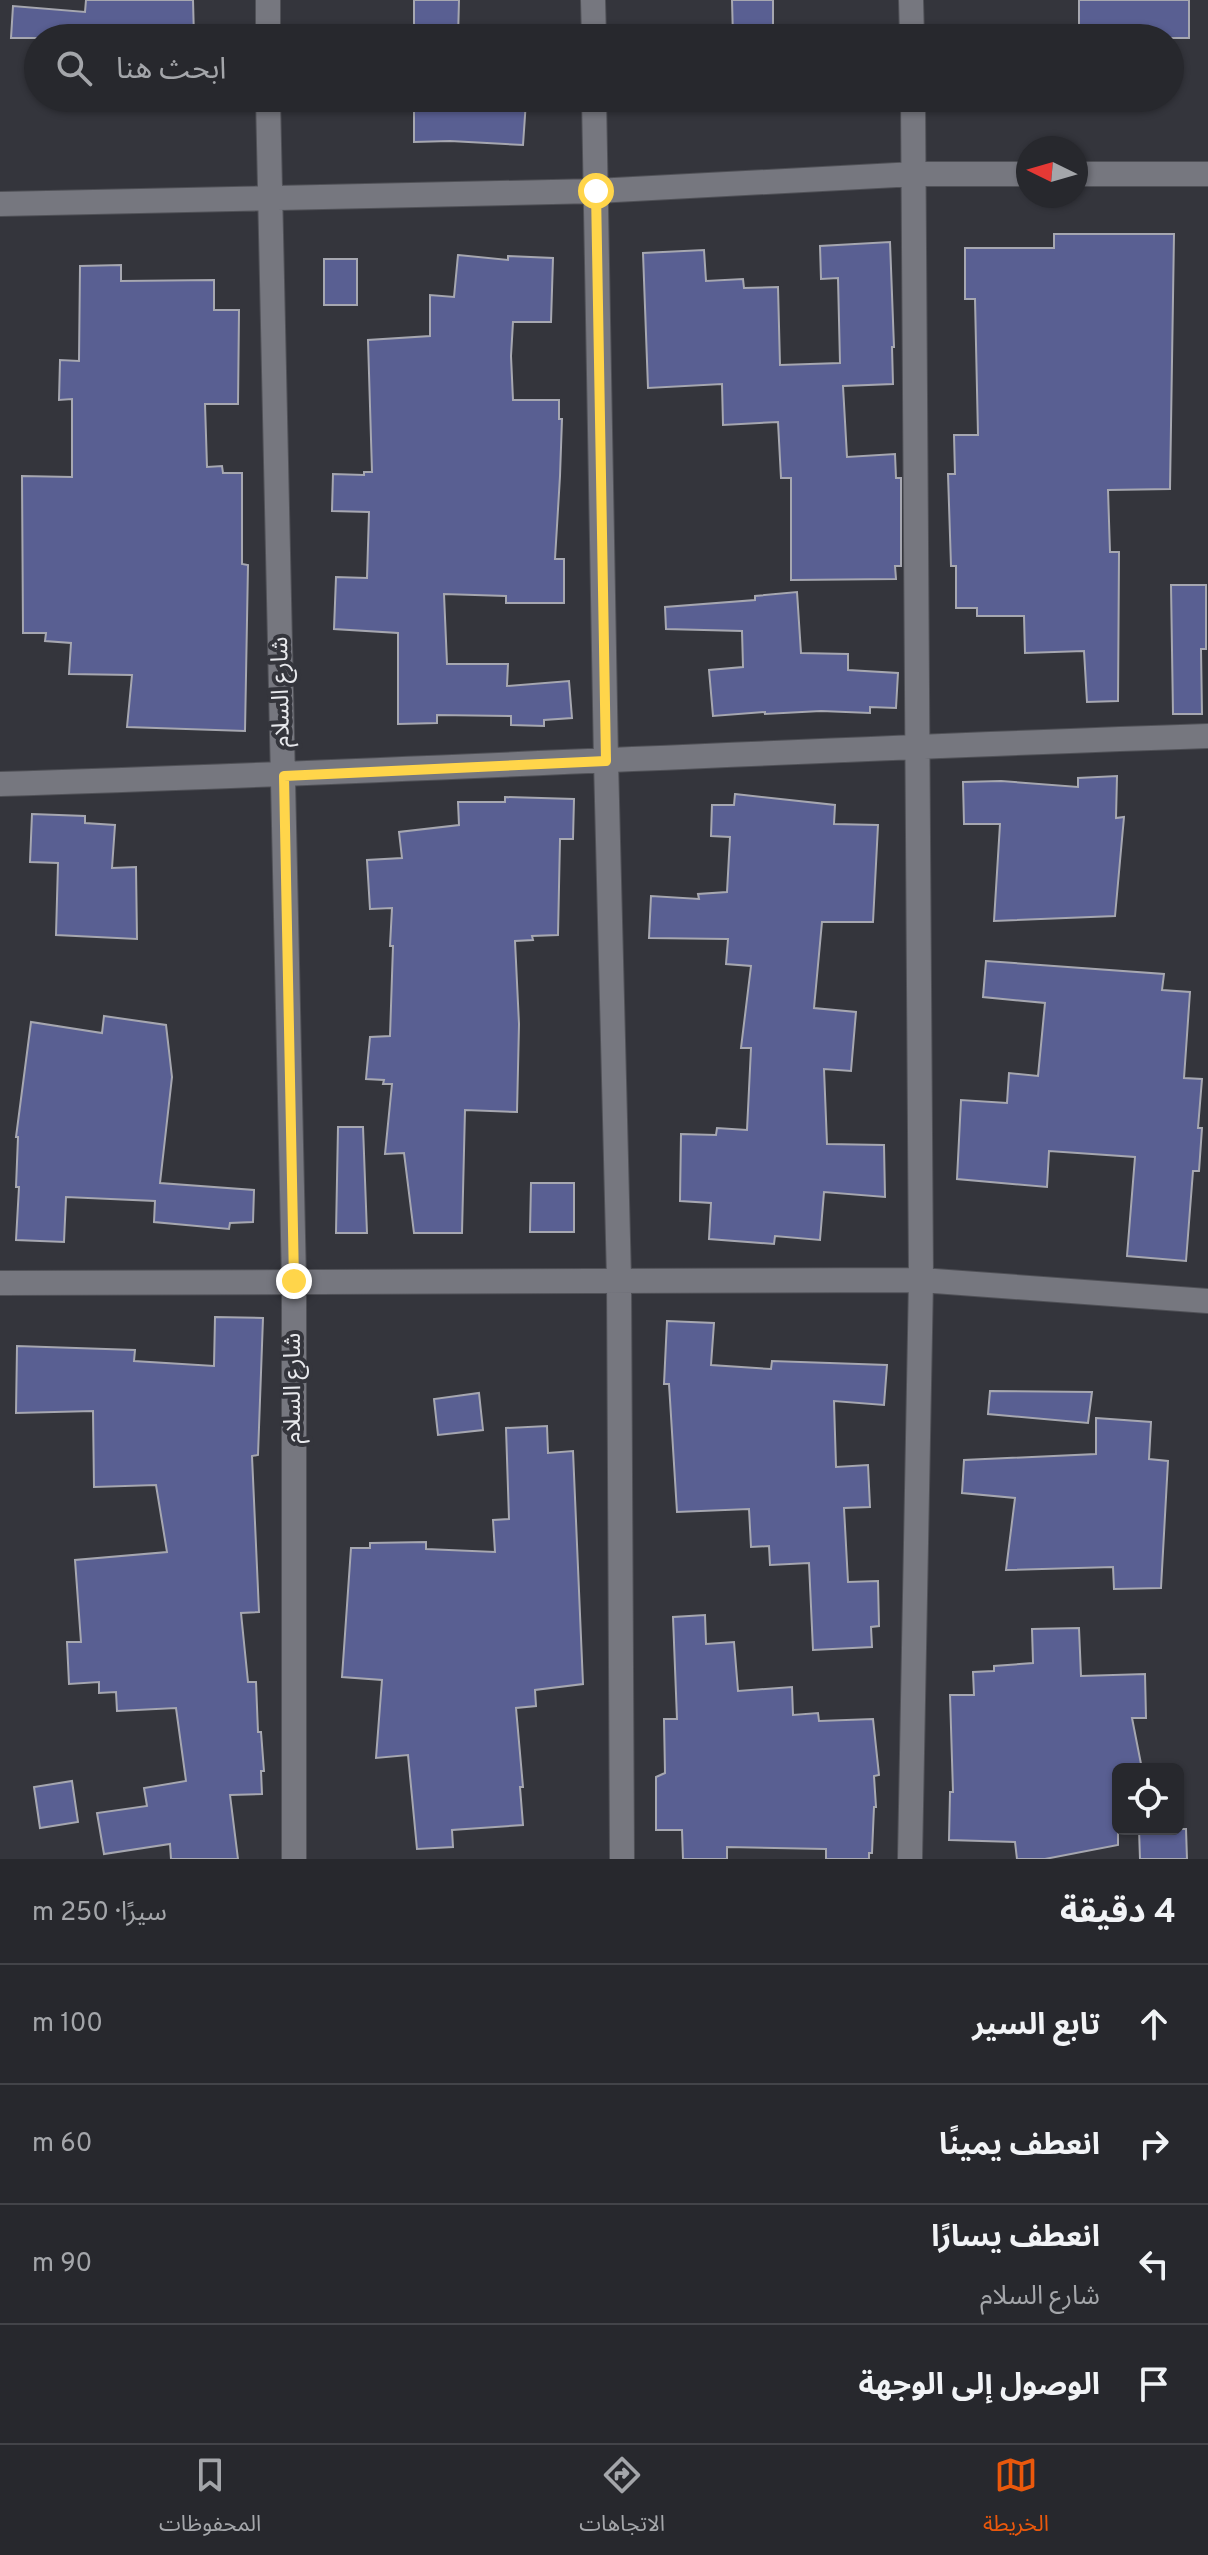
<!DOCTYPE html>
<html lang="ar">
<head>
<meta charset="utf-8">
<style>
	:root { --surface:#27282d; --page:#333439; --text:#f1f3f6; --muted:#a4a6aa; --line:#434449; --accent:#ea580c }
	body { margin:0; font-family:Overpass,"Noto Sans Arabic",sans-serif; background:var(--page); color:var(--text); direction:rtl }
	.controls { position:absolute; right:24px; bottom:24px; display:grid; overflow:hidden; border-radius:12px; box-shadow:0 2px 6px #0004 }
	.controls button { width:72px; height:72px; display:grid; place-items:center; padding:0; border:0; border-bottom:2px solid var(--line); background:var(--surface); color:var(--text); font:40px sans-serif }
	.compass { position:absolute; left:1016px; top:136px; width:72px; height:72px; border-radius:50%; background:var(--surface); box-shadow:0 2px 6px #0004; rotate:275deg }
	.stop { position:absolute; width:24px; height:24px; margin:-18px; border:6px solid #ffd54a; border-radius:50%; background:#fff }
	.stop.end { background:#ffd54a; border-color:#fff; box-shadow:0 2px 8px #0008 }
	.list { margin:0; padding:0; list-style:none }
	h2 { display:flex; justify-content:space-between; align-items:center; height:104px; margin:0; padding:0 32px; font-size:34px }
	h2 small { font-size:26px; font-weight:400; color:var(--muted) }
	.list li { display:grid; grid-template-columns:52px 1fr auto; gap:24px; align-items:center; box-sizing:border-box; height:120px; padding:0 32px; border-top:2px solid var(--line) }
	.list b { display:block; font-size:30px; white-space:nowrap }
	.list p { margin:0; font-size:26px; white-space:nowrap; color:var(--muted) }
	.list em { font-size:26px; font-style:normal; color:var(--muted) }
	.icon { flex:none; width:44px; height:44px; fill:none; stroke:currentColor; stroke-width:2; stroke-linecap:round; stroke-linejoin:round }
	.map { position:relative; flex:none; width:1208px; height:1859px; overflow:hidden; direction:ltr }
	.search { position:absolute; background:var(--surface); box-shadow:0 2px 6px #0004; left:24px; right:24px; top:24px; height:88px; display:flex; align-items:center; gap:20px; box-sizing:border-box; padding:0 28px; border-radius:44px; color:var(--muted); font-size:30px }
	.sheet { height:584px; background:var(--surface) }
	nav { display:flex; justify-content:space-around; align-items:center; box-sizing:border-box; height:112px; border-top:2px solid var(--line); background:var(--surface); font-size:22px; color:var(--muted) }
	nav a { display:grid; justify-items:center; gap:4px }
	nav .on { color:var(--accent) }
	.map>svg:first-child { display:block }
</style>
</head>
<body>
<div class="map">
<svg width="1208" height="1859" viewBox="0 0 1208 1859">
	<rect width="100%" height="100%" fill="#34353c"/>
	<path fill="#595f92" stroke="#a6a7b0" stroke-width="2" d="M 86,0 L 193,0 L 194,38 L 11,38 L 13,6 L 85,12 Z
		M 414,0 L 459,0 L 458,38 L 414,38 Z
		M 732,0 L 773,0 L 773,38 L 733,38 Z
		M 1079,0 L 1189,0 L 1189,38 L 1079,38 Z
		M 414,98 L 526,101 L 523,145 L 450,141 L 414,142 Z
		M 1054,234 L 1174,234 L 1170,489 L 1108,490 L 1110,552 L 1119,552 L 1118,701 L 1087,702 L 1084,651 L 1025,653 L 1024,616 L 977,616 L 977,608 L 956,608 L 956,566 L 951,566 L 948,474 L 955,474 L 954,435 L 978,435 L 975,299 L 965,299 L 965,248 L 1054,248 Z
		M 890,242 L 894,347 L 892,347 L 893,384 L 843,386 L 847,457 L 895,454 L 896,478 L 901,478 L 901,566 L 895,566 L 896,579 L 791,580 L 791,478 L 781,478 L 778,422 L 723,425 L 722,384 L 648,388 L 643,253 L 704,250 L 706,281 L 743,279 L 744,288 L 778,287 L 780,365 L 840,363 L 838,278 L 821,279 L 820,246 Z
		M 458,255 L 508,260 L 508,256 L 553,258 L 551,322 L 513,322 L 511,356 L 513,400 L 559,400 L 559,419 L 562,419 L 560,476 L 555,559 L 564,559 L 564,603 L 506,603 L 506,596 L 444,594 L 447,664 L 508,664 L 507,686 L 569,681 L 572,718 L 544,720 L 544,726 L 511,725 L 511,716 L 437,715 L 437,723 L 398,724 L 398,633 L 334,629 L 336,577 L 367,578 L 369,512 L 332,511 L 333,474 L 364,475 L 364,472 L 372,472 L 368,340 L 430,336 L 430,295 L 454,297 Z
		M 324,259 L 357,259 L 357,305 L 324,305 Z
		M 121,265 L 121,281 L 214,280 L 214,310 L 239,310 L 238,404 L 205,404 L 207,467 L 222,466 L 223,473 L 242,473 L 242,564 L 248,565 L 245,731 L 127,727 L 132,675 L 69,674 L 71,643 L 45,641 L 46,633 L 23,633 L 22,476 L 72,477 L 72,399 L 59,400 L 60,360 L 79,361 L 80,266 Z
		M 1171,585 L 1206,585 L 1206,649 L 1201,649 L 1202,714 L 1173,714 Z
		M 797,592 L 801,653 L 848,654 L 848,670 L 898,673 L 896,708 L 870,707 L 870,713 L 821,711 L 765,714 L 765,712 L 713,716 L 709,670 L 743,667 L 742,631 L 666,629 L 665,607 L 755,600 L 755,596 Z
		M 1117,776 L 1116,818 L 1124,817 L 1115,916 L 994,921 L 1000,824 L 964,824 L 963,782 L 1001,781 L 1078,787 L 1078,778 Z
		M 735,794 L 835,805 L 834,824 L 878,825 L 873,922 L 822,922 L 814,1008 L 856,1012 L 851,1071 L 824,1069 L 827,1144 L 884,1145 L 885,1197 L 824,1192 L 820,1240 L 775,1236 L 774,1244 L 709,1239 L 711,1203 L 680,1201 L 681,1134 L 716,1135 L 717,1128 L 747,1130 L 751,1048 L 741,1048 L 751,966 L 726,964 L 728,939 L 649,938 L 651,896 L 699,899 L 698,894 L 727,892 L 730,837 L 711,836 L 712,805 L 734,805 Z
		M 505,797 L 574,799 L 573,839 L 560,839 L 558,935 L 532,936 L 533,940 L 515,941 L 519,1024 L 517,1112 L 465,1110 L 462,1233 L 414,1233 L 404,1153 L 385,1154 L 392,1084 L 383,1084 L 384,1080 L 366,1079 L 370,1037 L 390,1036 L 393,946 L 390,946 L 392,908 L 370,909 L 367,860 L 402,858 L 399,832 L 459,825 L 458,802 L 505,802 Z
		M 32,814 L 85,816 L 85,823 L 115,825 L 112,868 L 136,867 L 137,939 L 56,935 L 58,863 L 30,862 Z
		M 986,961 L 1164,974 L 1162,990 L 1190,992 L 1184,1078 L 1202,1079 L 1198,1128 L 1202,1128 L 1199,1171 L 1193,1171 L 1186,1261 L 1127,1256 L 1135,1157 L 1049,1151 L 1047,1187 L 957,1179 L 961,1100 L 1007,1103 L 1009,1073 L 1038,1076 L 1045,1003 L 983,997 Z
		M 104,1016 L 166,1025 L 172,1077 L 160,1183 L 254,1190 L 253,1222 L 230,1223 L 229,1229 L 154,1222 L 155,1201 L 66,1197 L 64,1242 L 16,1240 L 19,1187 L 16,1187 L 18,1137 L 16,1137 L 31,1022 L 102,1033 Z
		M 338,1127 L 363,1127 L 367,1233 L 336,1233 Z
		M 531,1183 L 574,1183 L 574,1232 L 530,1232 Z
		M 215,1317 L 263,1318 L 258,1455 L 252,1456 L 259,1612 L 241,1613 L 248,1682 L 256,1682 L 258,1732 L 261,1732 L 264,1771 L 261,1771 L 262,1794 L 230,1795 L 238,1859 L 171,1859 L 170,1844 L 104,1854 L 97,1813 L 147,1806 L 144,1788 L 186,1781 L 176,1708 L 117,1711 L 116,1692 L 99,1693 L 99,1682 L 69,1684 L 67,1642 L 81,1642 L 75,1560 L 167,1552 L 156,1485 L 94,1487 L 93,1411 L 16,1413 L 17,1346 L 135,1350 L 134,1361 L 214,1366 Z
		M 667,1321 L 714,1323 L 711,1365 L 771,1369 L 772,1361 L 887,1365 L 884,1405 L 834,1401 L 836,1467 L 868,1465 L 870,1507 L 844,1508 L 848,1582 L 878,1581 L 879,1626 L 871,1627 L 872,1647 L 813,1650 L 809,1563 L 770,1565 L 769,1546 L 751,1547 L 749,1509 L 677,1512 L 669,1384 L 664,1384 Z
		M 990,1391 L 1092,1392 L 1088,1423 L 988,1414 Z
		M 479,1393 L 483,1430 L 438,1435 L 434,1399 Z
		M 1096,1418 L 1151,1422 L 1149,1459 L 1168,1461 L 1161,1588 L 1114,1589 L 1113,1567 L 1006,1570 L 1015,1498 L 962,1493 L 964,1460 L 1096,1454 Z
		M 547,1426 L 548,1453 L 573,1451 L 583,1684 L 535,1690 L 536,1706 L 516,1708 L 523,1787 L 520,1787 L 523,1825 L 452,1830 L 453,1847 L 417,1849 L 408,1755 L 376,1758 L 382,1680 L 342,1677 L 351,1548 L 370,1548 L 370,1543 L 426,1542 L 426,1549 L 495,1552 L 493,1520 L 509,1519 L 506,1428 Z
		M 705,1615 L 706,1644 L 734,1642 L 738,1691 L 792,1687 L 793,1715 L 818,1713 L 819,1721 L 873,1719 L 879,1775 L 874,1776 L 876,1807 L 874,1807 L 872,1853 L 869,1853 L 869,1859 L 826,1859 L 826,1849 L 727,1847 L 727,1859 L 683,1859 L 682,1830 L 656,1830 L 656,1777 L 665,1773 L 664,1719 L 677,1719 L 673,1617 Z
		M 1079,1628 L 1081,1676 L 1145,1674 L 1146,1718 L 1132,1718 L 1142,1769 L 1118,1769 L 1118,1845 L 1045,1859 L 1017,1859 L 1015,1842 L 949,1840 L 950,1792 L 953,1792 L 950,1695 L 974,1695 L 973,1672 L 994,1671 L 994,1666 L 1033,1663 L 1032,1629 Z
		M 72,1781 L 78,1822 L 40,1828 L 34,1787 Z
		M 1139,1829 L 1186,1829 L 1187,1859 L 1140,1859 Z"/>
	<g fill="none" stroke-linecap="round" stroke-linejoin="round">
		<g stroke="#505157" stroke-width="26">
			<path id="minor" d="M 268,0 L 268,38
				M 593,0 L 594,38
				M 911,0 L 912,38
				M 268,98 L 294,1281 L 294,1859
				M 594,98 L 606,761 L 619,1279 L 622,1859
				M 1076,174 L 1208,174
				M 0,204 L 596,191 L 915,174 L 1028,174
				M 0,784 C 403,772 805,749 1208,736
				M 0,1283 L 921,1280 L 1208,1301
				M 910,1859 L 921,1280 L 913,98"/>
		</g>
		<use href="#minor" stroke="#76777f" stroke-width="24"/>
	</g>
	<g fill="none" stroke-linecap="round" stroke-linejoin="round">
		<path stroke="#ffd54a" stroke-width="10" d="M 294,1281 L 284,776 L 606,761 L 596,191"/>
	</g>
	<g text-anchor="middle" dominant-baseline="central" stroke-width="8" stroke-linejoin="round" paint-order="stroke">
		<g font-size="24" fill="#e7e8ec" stroke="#34353c">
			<text transform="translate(282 692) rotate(-91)">شارع السلام</text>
			<text transform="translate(294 1388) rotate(-90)">شارع السلام</text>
		</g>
	</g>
</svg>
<div class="controls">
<button><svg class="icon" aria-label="locate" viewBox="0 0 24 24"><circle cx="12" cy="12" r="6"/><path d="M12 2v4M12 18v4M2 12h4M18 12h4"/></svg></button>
</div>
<svg class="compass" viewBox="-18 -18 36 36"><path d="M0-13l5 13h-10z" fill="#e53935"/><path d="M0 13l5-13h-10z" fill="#a4a6aa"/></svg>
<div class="stop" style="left:596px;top:191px"></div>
<div class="stop end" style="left:294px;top:1281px"></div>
<div class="search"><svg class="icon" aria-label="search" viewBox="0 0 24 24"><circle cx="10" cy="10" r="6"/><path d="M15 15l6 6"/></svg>ابحث هنا</div>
</div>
<section class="sheet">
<h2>4 دقيقة<small>سيرًا · 250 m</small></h2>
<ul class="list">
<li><svg class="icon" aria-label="ahead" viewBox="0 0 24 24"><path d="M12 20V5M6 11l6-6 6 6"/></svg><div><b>تابع السير</b></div><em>100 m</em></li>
<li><svg class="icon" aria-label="right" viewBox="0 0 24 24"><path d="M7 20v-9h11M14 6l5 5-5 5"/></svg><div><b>انعطف يمينًا</b></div><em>60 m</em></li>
<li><svg class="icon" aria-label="left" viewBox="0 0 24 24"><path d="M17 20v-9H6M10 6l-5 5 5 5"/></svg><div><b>انعطف يسارًا</b><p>شارع السلام</p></div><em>90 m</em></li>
<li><svg class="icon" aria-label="arrive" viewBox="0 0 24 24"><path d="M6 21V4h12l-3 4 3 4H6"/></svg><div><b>الوصول إلى الوجهة</b></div></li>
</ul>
</section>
<nav>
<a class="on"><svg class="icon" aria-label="map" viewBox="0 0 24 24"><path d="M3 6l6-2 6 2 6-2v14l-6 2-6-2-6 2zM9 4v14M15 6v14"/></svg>الخريطة</a>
<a><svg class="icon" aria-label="directions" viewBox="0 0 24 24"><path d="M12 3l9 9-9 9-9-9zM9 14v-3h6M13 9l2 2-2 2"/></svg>الاتجاهات</a>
<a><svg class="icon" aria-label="saved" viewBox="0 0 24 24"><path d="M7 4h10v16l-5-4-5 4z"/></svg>المحفوظات</a>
</nav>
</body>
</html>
